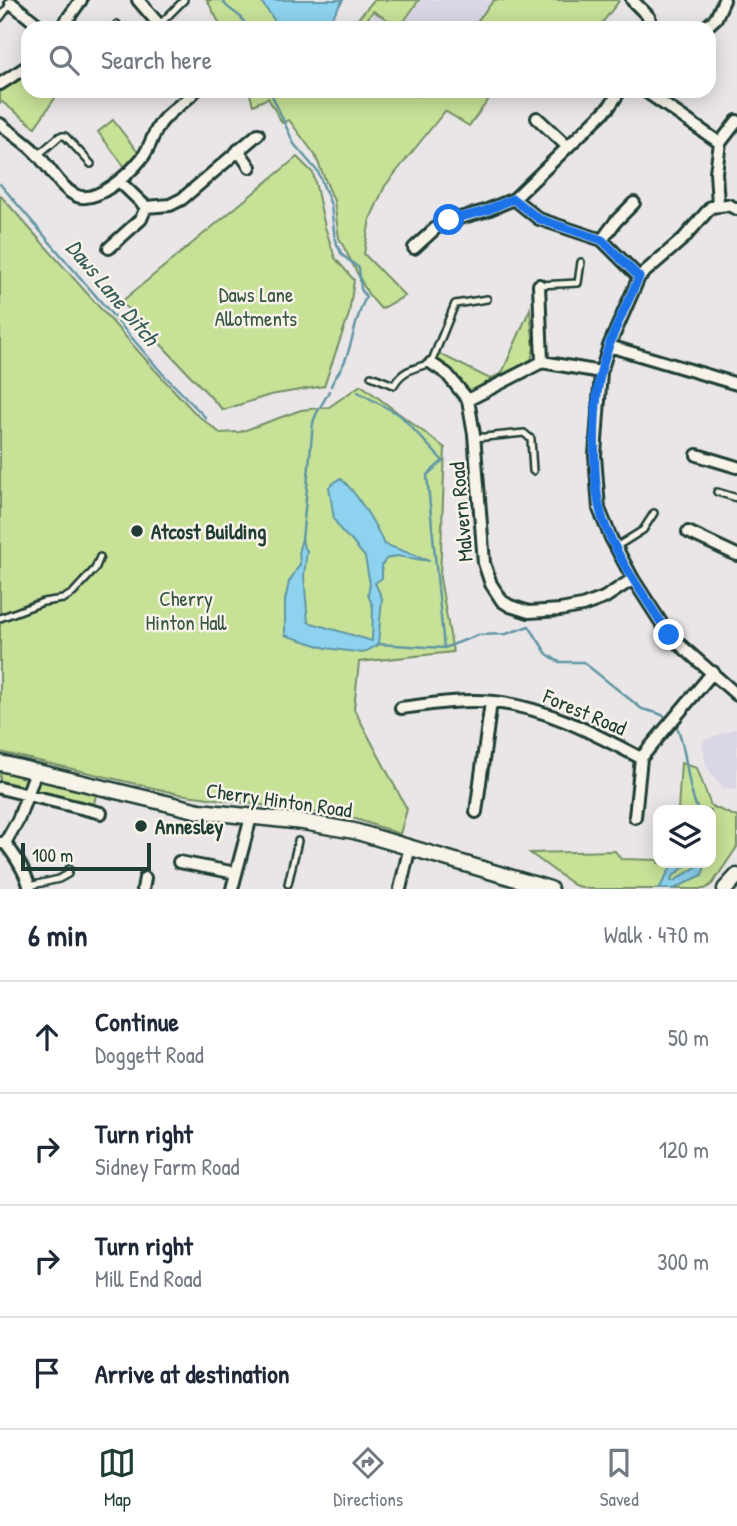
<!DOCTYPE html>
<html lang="en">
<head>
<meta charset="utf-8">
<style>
	:root { --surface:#fff; --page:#f6f6f7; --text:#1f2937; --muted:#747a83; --line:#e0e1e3; --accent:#1f3d34 }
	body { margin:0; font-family:"Patrick Hand",sans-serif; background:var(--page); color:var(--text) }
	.controls { position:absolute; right:21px; bottom:21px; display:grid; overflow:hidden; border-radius:14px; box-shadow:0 4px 18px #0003 }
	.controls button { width:63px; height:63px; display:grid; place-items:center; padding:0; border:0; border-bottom:2px solid var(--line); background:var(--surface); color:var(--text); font:35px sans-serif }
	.scale { position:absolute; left:21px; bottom:18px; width:130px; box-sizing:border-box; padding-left:7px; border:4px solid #1f3d34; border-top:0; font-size:19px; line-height:24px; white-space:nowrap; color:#1f3d34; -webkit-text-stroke:5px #f7f3e8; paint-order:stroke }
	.stop { position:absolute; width:21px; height:21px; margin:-16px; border:5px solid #1a73e8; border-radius:50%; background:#fff }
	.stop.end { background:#1a73e8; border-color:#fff; box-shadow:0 2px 7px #0008 }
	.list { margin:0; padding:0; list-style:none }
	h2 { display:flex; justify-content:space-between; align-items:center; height:91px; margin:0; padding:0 28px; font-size:30px }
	h2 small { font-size:23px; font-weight:400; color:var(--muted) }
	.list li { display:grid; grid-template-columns:46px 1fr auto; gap:21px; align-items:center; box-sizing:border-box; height:112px; padding:0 28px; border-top:2px solid var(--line) }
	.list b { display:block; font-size:26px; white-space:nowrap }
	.list p { margin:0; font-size:23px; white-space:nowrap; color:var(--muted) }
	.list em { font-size:23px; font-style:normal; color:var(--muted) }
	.icon { flex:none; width:38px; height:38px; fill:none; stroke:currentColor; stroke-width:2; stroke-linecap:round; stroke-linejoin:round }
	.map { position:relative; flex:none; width:737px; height:889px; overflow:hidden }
	.search { position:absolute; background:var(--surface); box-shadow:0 4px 18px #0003; left:21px; right:21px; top:21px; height:77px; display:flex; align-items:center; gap:18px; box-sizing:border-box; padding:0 24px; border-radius:21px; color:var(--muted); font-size:26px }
	.sheet { height:539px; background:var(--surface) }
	nav { display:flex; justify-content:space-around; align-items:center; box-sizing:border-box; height:98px; border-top:2px solid var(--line); background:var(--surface); font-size:19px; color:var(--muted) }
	nav a { display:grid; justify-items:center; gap:4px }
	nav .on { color:var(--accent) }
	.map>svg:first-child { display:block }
</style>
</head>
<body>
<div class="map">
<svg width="737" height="889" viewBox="0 0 737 889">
	<rect width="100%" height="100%" fill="#eae6e7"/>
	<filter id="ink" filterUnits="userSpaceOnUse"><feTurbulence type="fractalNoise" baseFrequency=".0143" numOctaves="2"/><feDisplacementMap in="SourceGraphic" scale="14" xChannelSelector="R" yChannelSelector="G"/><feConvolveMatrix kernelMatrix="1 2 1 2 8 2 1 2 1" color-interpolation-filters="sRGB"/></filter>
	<g filter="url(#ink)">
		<path fill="#dad6e6" d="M 421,0 L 618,0 L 619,1 L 598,28 L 365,28 L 376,13 L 401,28 Z
			M 737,728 L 737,789 L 723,788 L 706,766 L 702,741 Z"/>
		<path fill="#c7e197" stroke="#738f66" stroke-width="2" d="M 207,0 L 261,0 L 280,28 L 222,28 Z
			M 374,0 L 419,0 L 400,27 L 373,11 L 361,28 L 350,28 Z
			M 494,0 L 618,0 L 619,1 L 598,28 L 472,28 Z
			M 23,74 L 28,78 L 28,91 L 45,91 L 55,98 L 35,127 L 2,102 L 0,103 L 0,87 Z
			M 249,91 L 411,91 L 420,96 L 424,91 L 495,91 L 469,126 L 445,111 L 385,186 L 370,219 L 364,254 L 405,296 L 381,309 L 368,294 L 339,238 L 334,201 L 315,155 L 289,120 L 282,123 L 268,98 L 253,105 Z
			M 113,120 L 140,155 L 125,167 L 98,132 Z
			M 297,157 L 313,173 L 325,227 L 335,258 L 354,280 L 349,314 L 324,386 L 270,395 L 223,410 L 121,302 Z
			M 0,195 L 155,370 L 196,414 L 220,433 L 240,432 L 301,410 L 329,407 L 361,385 L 445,448 L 440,578 L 453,652 L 359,662 L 354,709 L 407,809 L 400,834 L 350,817 L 179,794 L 0,752 Z
			M 530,309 L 534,348 L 531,360 L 475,392 C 459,391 437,367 436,352 L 490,379 L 502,373 Z
			M 681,763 L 697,768 L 711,806 L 737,817 L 737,847 L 712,884 L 705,889 L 588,889 L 574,885 L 530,853 L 615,851 L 621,859 L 658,860 L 658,863 L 711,863 L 711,810 L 678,810 Z
			M 0,766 L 96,795 L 93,808 L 0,784 Z"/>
		<path fill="#8dd2ee" stroke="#6196a4" stroke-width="2" d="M 260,0 L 343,0 L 325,28 L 280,28 Z
			M 340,478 C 356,491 376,525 384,544 L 430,561 L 396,556 L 386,559 L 382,565 L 382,578 L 375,583 L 382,598 L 378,645 L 363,653 L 326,648 L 285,635 L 285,600 L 289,582 L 300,564 L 299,549 L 302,539 L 304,548 L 307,550 L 304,576 L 308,622 L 372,641 L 373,607 L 368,595 L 370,584 L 365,557 L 350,539 L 342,532 L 334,519 L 329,487 Z
			M 673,863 L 689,863 L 672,877 L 671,881 L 674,881 L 696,867 L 691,863 L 706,863 L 702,875 L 674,889 L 659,889 Z"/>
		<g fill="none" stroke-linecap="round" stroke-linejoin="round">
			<path stroke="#6196a4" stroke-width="2.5" d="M 222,0 C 230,14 240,10 247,28
				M 270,91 L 294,144 L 318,172 L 331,205 L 335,240 L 342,255 L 359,268 L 361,289 L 366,297 C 354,319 353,347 342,367 C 338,374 334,378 331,386
				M 0,184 L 162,373 L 206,418
				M 358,392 L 400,415 L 443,461 L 427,475 L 444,648
				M 302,541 L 313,423 C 316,410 324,403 329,391
				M 377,644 L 444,648 L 478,635 L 506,634 L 529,626 L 547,654 L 559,662 L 583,662 L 642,709 L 657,713 L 669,718
				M 678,729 C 688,756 686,785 698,810"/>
			<g stroke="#1f3d34" stroke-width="10">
				<path id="lane" d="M 0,18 L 11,3
					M 159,25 L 184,0
					M 114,28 L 117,24
					M 38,155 L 60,136 L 65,136 L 91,164
					M 539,285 L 578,283 L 581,262
					M 371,376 L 394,385 C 402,370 415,368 431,363 L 455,304 L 487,299
					M 475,438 L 524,433 L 531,439 L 533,471
					M 717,492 L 737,498
					M 616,547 L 643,530 L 654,513
					M 0,618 L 43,602 L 63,599 L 73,593 L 95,569 L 100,557
					M 288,884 L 298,841
					M 29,886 L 59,879 L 68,874 L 69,869"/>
			</g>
			<g stroke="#1f3d34" stroke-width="16">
				<path id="street" d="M 138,0 L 162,28
					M 632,0 L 649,17 L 652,28
					M 11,3 L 42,28
					M 61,28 L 81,0
					M 705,28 L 716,18 L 724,0
					M 0,84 L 28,66
					M 645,91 L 720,143
					M 537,118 L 568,147
					M 0,124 C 11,133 24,141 34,151 C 48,164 58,186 75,195 C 95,206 130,173 142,158 C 151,147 153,131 163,120 C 172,109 186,102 195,91
					M 238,150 L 250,167
					M 119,181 L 146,207 L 170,205 L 182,199 L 258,134
					M 514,199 L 539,219 L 602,240 L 639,277
					M 718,205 L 716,172 L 720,143 L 737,121
					M 737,209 L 728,205 L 711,207 L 684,238 L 639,277 L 609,346 L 601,372 L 595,455 L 599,509 L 611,538 L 633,579 L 669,635 L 737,695
					M 602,240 L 616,221 L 634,203
					M 109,248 L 141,219 L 146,207
					M 414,248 L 438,226 L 449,221 L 485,211 L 514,199 L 609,107 L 620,91
					M 539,285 L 542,362
					M 609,346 L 737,384
					M 431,363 L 447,374 L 468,400
					M 601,372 L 542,362 L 468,400 L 474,434 L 484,563 L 491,584 L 502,601 L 510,606 L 529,612 L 560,610 L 582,606 L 604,598 L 633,579
					M 697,455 L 737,467
					M 688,532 L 737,555
					M 401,708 C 431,704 463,699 494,702 C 548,708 593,733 641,758 L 713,672
					M 0,788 L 101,813
					M 476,812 L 491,702
					M 635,817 L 641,758
					M 0,843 L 5,843 L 18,820 L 36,771
					M 5,843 C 16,857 26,872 30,889
					M 179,862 L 236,873
					M 143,889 L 145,878
					M 232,889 L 251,817
					M 400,889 L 410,846"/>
			</g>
			<g stroke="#1f3d34" stroke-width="19">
				<path id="secondary" d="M 0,763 L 199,811 L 303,822 L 354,831 L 550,889
					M 725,889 L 737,876"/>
			</g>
			<use href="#lane" stroke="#f7f3e8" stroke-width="5"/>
			<use href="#street" stroke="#f7f3e8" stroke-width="10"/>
			<use href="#secondary" stroke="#f7f3e8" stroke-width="14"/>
		</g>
	</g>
	<g fill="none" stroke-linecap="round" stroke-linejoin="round" filter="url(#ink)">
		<path stroke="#1a73e8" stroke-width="9" d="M 449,220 L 485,211 L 513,199 L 539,219 L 602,240 L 639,277 C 626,307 609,338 601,371 C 593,406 591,486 603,520 C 618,561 646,598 669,635"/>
	</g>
	<g fill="#1f3d34" stroke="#f7f3e8" stroke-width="2.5">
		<circle cx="137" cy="531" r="7"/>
		<circle cx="141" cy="826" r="7"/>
	</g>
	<g text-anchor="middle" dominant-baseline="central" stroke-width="5" stroke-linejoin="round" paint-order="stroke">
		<g font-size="21" fill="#385643" stroke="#f7f3e8">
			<text x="256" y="294">Daws Lane<tspan x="256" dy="24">Allotments</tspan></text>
			<text x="186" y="598">Cherry<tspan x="186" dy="24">Hinton Hall</tspan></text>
		</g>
		<g font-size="21" fill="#1f3d34" stroke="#f7f3e8">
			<text transform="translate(461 512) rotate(-95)">Malvern Road</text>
			<text transform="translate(585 712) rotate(23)">Forest Road</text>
			<text transform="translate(279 800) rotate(8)">Cherry Hinton Road</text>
		</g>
		<g font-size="21" font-weight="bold" fill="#1f3d34" stroke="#f7f3e8" text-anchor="start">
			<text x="151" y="531">Atcost Building</text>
			<text x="155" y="826">Annesley</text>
		</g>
		<g font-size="23" font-style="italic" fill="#355b59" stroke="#f7f3e8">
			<text transform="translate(113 292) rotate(50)">Daws Lane Ditch</text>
		</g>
	</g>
</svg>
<div class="controls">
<button><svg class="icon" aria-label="layers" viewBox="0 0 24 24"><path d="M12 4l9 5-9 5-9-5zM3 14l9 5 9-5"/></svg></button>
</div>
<div class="scale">100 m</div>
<div class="stop" style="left:449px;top:220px"></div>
<div class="stop end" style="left:669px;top:635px"></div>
<div class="search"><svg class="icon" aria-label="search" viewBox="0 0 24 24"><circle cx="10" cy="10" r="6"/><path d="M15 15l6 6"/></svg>Search here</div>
</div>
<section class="sheet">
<h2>6 min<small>Walk · 470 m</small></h2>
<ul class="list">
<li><svg class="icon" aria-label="ahead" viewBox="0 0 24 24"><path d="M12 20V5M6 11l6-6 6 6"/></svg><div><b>Continue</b><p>Doggett Road</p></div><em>50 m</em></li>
<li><svg class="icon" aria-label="right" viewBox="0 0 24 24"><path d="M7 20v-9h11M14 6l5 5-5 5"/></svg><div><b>Turn right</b><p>Sidney Farm Road</p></div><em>120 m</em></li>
<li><svg class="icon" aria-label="right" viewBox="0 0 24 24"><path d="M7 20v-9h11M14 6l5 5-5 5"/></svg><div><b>Turn right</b><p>Mill End Road</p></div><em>300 m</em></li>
<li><svg class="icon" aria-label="arrive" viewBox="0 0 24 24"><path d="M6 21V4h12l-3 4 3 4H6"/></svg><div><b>Arrive at destination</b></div></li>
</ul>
</section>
<nav>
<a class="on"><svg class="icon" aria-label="map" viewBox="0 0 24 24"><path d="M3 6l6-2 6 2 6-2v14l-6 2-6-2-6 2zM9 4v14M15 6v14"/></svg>Map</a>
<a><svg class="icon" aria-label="directions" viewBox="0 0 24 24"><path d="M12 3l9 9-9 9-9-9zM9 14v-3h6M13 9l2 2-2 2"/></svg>Directions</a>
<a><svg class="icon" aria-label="saved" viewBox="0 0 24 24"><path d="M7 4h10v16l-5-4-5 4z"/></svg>Saved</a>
</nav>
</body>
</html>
